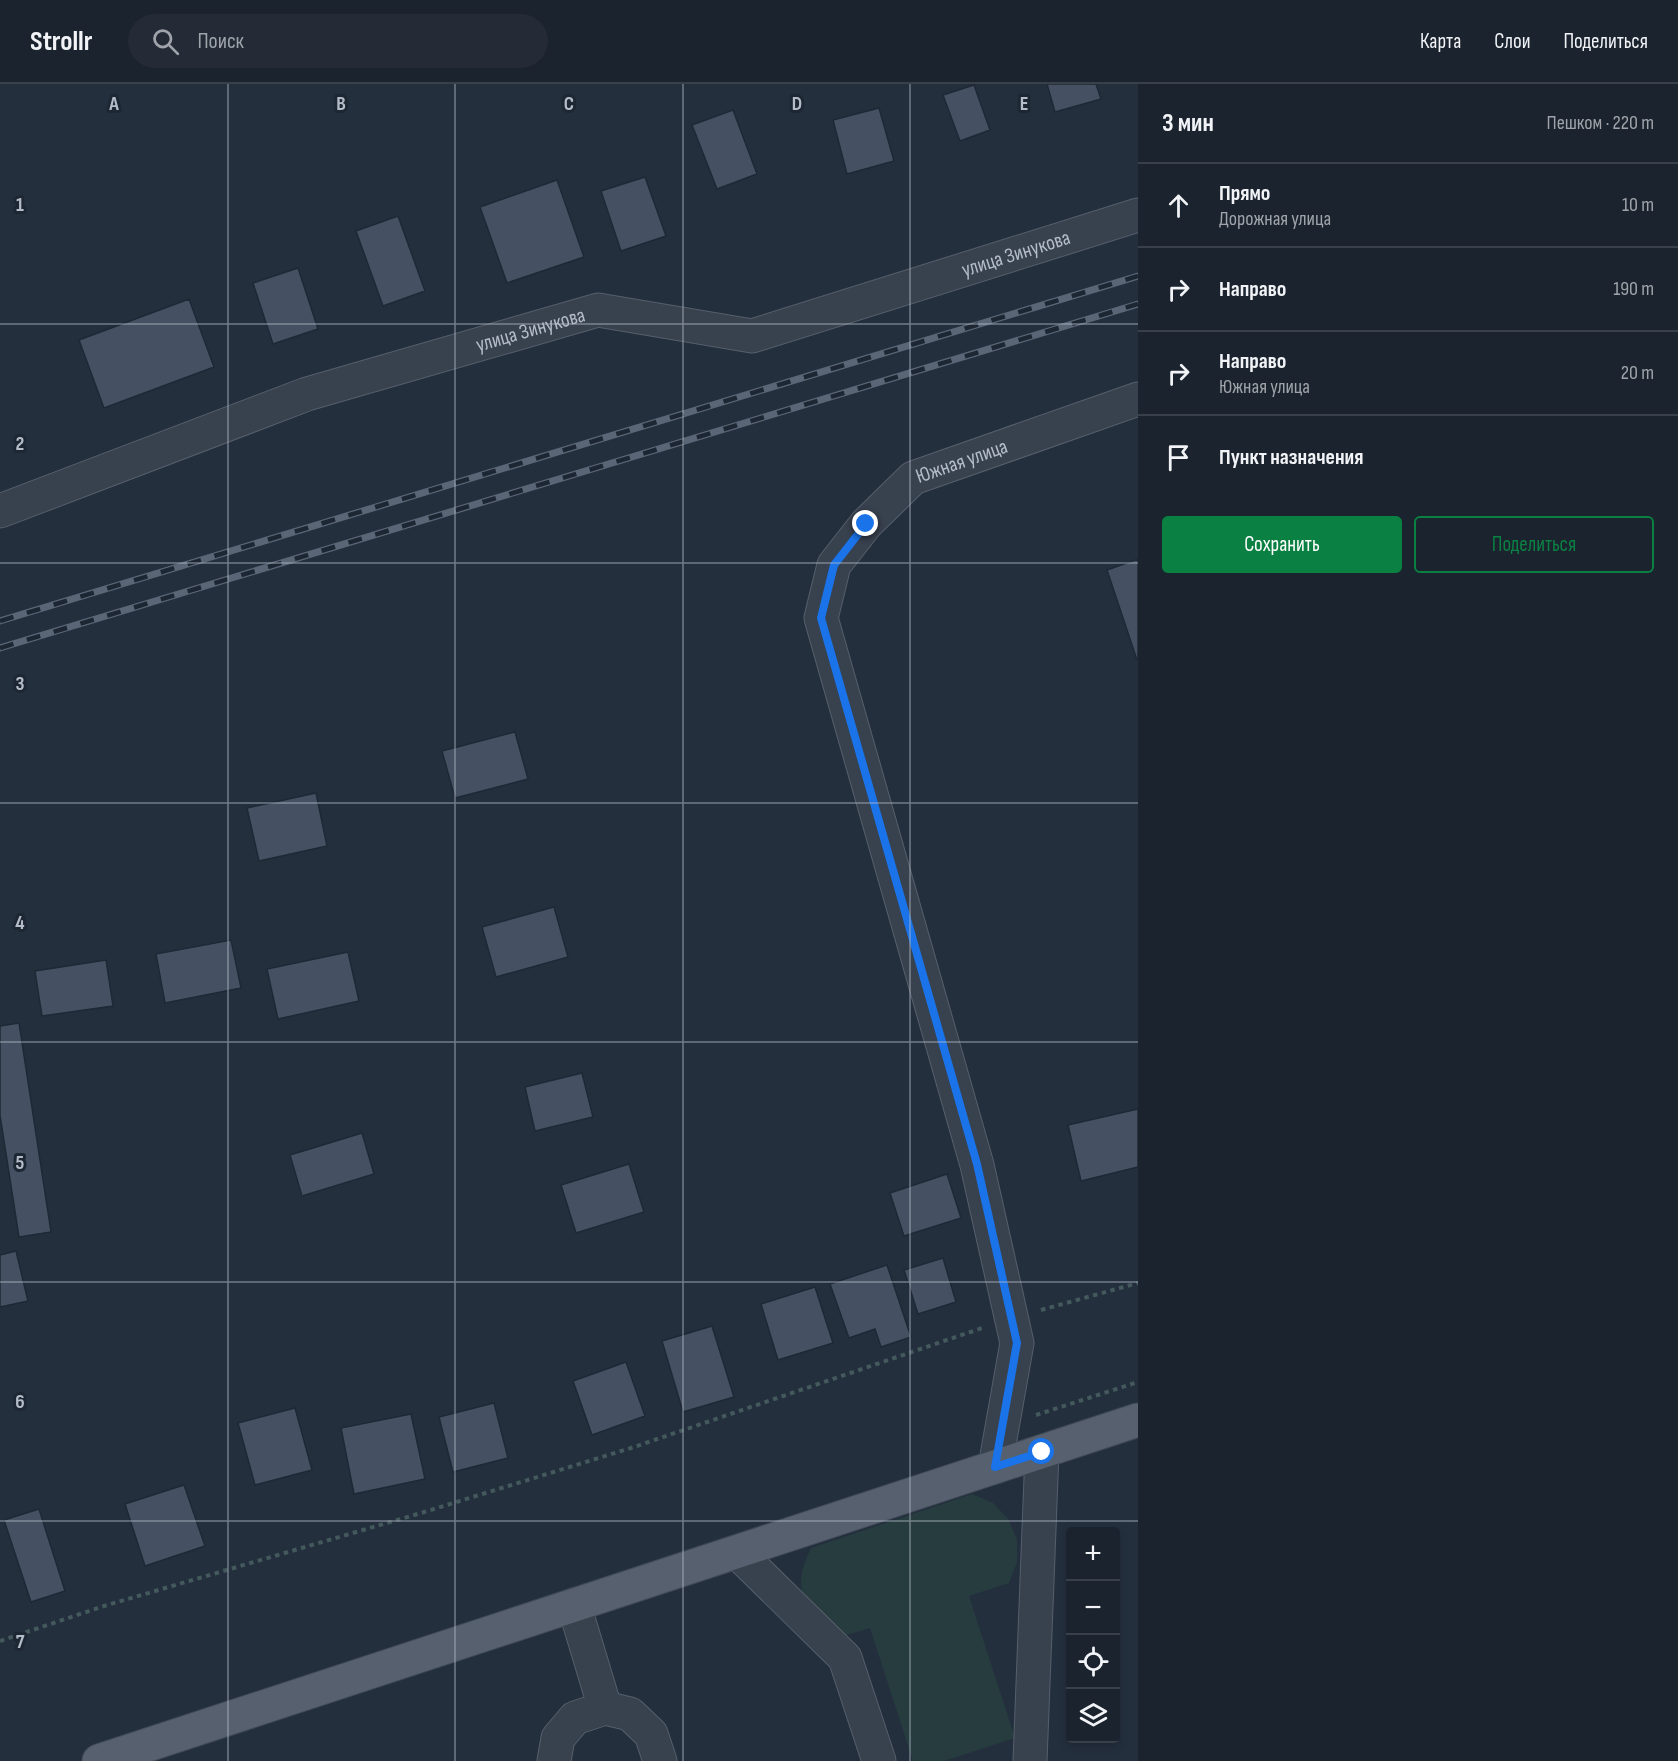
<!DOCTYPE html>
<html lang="ru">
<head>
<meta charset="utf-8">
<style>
	:root { --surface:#1b232e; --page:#242b36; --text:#f1f3f6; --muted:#a0a4aa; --line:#39404a; --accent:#0b8043 }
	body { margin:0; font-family:"Sofia Sans Condensed",sans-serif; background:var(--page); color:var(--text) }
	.controls { position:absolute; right:18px; bottom:18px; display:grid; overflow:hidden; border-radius:6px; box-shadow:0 3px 9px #0003 }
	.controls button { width:54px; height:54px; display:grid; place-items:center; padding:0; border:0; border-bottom:2px solid var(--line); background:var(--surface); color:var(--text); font:30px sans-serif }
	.stop { position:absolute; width:18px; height:18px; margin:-14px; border:4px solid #1a73e8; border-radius:50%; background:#fff }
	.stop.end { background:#1a73e8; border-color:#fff; box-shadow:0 2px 6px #0008 }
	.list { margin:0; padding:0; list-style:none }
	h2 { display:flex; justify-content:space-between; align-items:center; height:78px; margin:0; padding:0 24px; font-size:26px }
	h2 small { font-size:20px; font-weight:400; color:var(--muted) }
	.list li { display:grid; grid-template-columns:39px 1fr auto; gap:18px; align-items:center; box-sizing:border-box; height:84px; padding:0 24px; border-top:2px solid var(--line) }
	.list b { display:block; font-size:22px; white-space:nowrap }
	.list p { margin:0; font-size:20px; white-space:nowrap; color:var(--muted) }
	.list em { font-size:20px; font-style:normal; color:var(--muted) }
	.actions { display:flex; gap:12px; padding:18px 24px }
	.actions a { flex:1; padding:14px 0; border:2px solid var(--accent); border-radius:6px; text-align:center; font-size:21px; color:var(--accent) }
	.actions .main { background:var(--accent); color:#fff }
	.icon { flex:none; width:33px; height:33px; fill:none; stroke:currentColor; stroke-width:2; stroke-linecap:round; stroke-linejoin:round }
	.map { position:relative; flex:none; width:1138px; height:1677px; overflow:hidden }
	header { display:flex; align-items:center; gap:36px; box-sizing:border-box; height:84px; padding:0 30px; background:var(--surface); border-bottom:2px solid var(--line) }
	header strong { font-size:28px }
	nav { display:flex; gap:33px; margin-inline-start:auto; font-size:21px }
	.search { width:420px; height:54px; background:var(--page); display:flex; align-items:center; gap:15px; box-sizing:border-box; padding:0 21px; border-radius:33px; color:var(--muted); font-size:22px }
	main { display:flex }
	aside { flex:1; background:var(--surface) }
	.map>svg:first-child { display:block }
</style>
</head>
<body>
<header>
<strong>Strollr</strong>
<div class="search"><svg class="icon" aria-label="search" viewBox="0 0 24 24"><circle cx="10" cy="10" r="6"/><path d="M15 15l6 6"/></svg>Поиск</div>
<nav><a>Карта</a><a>Слои</a><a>Поделиться</a></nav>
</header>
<main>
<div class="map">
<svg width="1138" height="1677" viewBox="0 0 1138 1677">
	<rect width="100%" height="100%" fill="#242f3e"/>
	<path fill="#263c3f" d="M 972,1410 L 993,1419 L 1008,1435 L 1017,1456 L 1017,1478 L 1009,1499 L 969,1512 L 1015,1654 L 944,1677 L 913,1677 L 870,1544 L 843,1552 C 836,1545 808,1522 805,1515 C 796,1499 804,1479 811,1464 Z"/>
	<path fill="#455162" stroke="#1f2835" stroke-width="1.5" d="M 1047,0 L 1096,0 L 1101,15 L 1055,28 Z
		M 974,1 L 990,46 L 960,57 L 943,11 Z
		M 879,24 L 894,77 L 847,90 L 833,36 Z
		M 733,26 L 757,90 L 717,105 L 692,41 Z
		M 645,93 L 666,152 L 621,167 L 601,107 Z
		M 557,96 L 584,173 L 507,199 L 480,123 Z
		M 398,132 L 425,207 L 383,222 L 356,147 Z
		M 298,184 L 318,245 L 273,260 L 253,199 Z
		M 189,215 L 214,283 L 104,324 L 79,256 Z
		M 1138,475 L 1138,576 L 1137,576 L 1107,486 Z
		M 515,648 L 528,695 L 455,714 L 442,667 Z
		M 316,709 L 327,762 L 259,777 L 247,724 Z
		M 554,823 L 568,873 L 496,893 L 482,843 Z
		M 231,856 L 241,904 L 165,919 L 156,870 Z
		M 348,868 L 359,917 L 278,935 L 267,885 Z
		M 106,876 L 113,922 L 42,932 L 35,887 Z
		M 19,939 L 51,1148 L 19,1153 L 0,1031 L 0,942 Z
		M 582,989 L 593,1033 L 535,1047 L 525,1003 Z
		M 1138,1025 L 1138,1083 L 1081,1097 L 1068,1041 Z
		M 362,1049 L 374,1090 L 302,1112 L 290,1071 Z
		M 629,1080 L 644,1128 L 576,1149 L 561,1101 Z
		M 947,1090 L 961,1134 L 904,1152 L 890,1109 Z
		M 16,1167 L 28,1217 L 0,1223 L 0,1171 Z
		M 943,1174 L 956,1218 L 918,1230 L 904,1186 Z
		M 887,1181 L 911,1253 L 881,1263 L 875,1245 L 849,1254 L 830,1200 Z
		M 815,1203 L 833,1259 L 778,1276 L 761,1220 Z
		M 712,1242 L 734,1313 L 683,1328 L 662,1257 Z
		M 626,1278 L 645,1332 L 592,1351 L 573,1297 Z
		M 494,1319 L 508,1374 L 453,1388 L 439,1333 Z
		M 295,1324 L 312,1386 L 255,1401 L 238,1339 Z
		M 411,1330 L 425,1395 L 354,1410 L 341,1344 Z
		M 184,1401 L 205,1462 L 145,1482 L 125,1420 Z
		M 39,1425 L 65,1507 L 31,1518 L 4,1436 Z"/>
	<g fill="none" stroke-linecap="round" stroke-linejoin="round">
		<g stroke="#565f6c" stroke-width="35">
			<g id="minor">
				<path id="s1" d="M 0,427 L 307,310 L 598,226 L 752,252 L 1138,131"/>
				<path id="s2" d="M 995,1383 L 1017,1259 L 977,1081 L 821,534 L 834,481 L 866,440 L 913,394 L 1138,315"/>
				<path d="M 737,1468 L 845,1574 L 879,1677"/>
				<path d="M 574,1521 L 605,1624"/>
				<path d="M 554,1677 L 558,1654 L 575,1634 L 605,1624 L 630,1630 L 651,1650 L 660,1677"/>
				<path d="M 1030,1677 L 1042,1368"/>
			</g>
		</g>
		<g stroke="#414a57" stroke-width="35">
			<path id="major" d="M 99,1677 L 1138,1336"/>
		</g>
		<path stroke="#44595c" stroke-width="4" stroke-dasharray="4.5 4.5" stroke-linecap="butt" d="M 1041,1226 L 1138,1199
			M 1036,1331 L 1138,1298
			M 0,1557 L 104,1522 L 421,1429 L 631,1364 L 982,1244"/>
		<use href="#minor" stroke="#38414e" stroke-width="33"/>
		<use href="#major" stroke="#56606e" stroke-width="33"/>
		<g stroke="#5a6575" stroke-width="7">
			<path id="rail" d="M 0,537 L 1138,192
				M 0,564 L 1138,220"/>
		</g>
		<use href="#rail" stroke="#1d2633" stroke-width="4.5" stroke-dasharray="14" stroke-linecap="butt"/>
	</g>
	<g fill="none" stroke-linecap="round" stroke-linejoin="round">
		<path stroke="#1a73e8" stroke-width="8" d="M 866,440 L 834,481 L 821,534 L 977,1080 L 1017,1259 L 995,1383 L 1042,1368"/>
	</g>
	<path fill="none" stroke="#b4bcc9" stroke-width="1.5" stroke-opacity="0.55" d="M 228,0 L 228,1677M 455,0 L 455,1677M 683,0 L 683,1677M 910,0 L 910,1677M 0,240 L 1138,240M 0,479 L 1138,479M 0,719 L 1138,719M 0,958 L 1138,958M 0,1198 L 1138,1198M 0,1437 L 1138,1437"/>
	<g text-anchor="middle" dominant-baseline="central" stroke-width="6" stroke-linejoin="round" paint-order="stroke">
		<g font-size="21" fill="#b4bcc9" stroke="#1d2633">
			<text stroke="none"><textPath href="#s1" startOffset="1064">улица Зинукова</textPath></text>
			<text stroke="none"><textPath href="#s1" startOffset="561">улица Зинукова</textPath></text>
			<text stroke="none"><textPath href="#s2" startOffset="1101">Южная улица</textPath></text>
		</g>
	</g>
	<g font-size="20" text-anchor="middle" font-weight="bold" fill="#b4bcc9" stroke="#1d2633" stroke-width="6" stroke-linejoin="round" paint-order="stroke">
		<text x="114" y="26">A</text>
		<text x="341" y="26">B</text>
		<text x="569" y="26">C</text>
		<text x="797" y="26">D</text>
		<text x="1024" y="26">E</text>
		<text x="20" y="127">1</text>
		<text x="20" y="366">2</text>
		<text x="20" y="606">3</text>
		<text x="20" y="845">4</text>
		<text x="20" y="1085">5</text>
		<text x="20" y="1324">6</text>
		<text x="20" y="1564">7</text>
	</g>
</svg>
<div class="controls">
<button>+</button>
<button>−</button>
<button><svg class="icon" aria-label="locate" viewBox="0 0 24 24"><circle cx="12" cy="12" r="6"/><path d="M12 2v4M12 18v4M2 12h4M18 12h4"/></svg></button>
<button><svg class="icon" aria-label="layers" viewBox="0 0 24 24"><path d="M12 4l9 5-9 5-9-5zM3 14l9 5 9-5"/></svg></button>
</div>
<div class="stop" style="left:1042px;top:1368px"></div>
<div class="stop end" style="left:866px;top:440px"></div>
</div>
<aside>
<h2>3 мин<small>Пешком · 220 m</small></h2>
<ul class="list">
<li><svg class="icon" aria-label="ahead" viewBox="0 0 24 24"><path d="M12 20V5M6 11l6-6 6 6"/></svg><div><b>Прямо</b><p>Дорожная улица</p></div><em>10 m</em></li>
<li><svg class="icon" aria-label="right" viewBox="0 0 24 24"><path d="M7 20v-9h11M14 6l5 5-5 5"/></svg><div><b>Направо</b></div><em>190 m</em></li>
<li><svg class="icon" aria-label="right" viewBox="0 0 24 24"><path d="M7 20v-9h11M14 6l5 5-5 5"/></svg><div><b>Направо</b><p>Южная улица</p></div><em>20 m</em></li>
<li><svg class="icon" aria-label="arrive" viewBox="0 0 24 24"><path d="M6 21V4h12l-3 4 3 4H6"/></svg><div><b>Пункт назначения</b></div></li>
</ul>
<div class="actions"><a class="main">Сохранить</a><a>Поделиться</a></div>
</aside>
</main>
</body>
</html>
